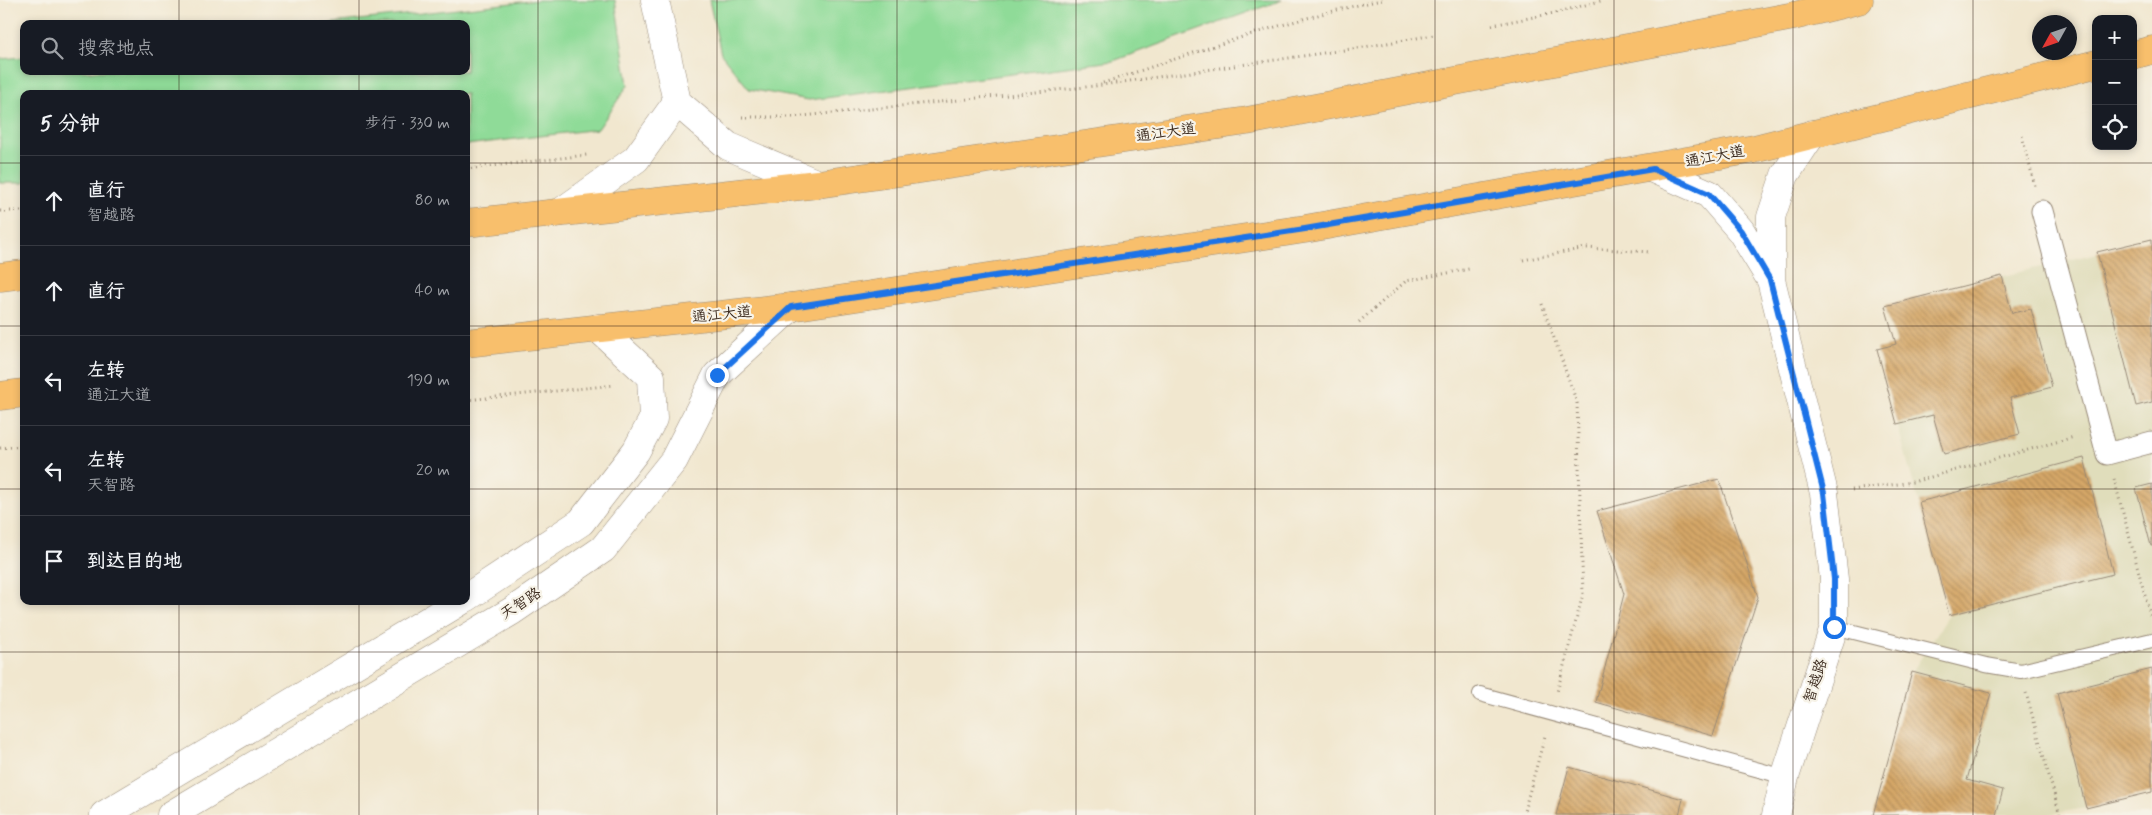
<!DOCTYPE html>
<html lang="zh">
<head>
<meta charset="utf-8">
<style>
	:root { --surface:#171b24; --page:#20242c; --text:#f1f3f6; --muted:#9ea1a6; --line:#363941 }
	body { margin:0; font-family:Mynerve,"LXGW WenKai TC",sans-serif; background:var(--page); color:var(--text) }
	.controls { position:absolute; right:15px; top:15px; display:grid; overflow:hidden; border-radius:10px; box-shadow:0 2px 8px #0003 }
	.controls button { width:45px; height:45px; display:grid; place-items:center; padding:0; border:0; border-bottom:1px solid var(--line); background:var(--surface); color:var(--text); font:25px sans-serif }
	.compass { position:absolute; left:2032px; top:15px; width:45px; height:45px; border-radius:50%; background:var(--surface); box-shadow:0 2px 8px #0003; rotate:230deg }
	.stop { position:absolute; width:15px; height:15px; margin:-11px; border:4px solid #1a73e8; border-radius:50%; background:#fff }
	.stop.end { background:#1a73e8; border-color:#fff; box-shadow:0 1px 5px #0008 }
	.list { margin:0; padding:0; list-style:none }
	h2 { display:flex; justify-content:space-between; align-items:center; height:65px; margin:0; padding:0 20px; font-size:21px }
	h2 small { font-size:16px; font-weight:400; color:var(--muted) }
	.list li { display:grid; grid-template-columns:32px 1fr auto; gap:15px; align-items:center; box-sizing:border-box; height:90px; padding:0 20px; border-top:1px solid var(--line) }
	.list b { display:block; font-size:19px; white-space:nowrap }
	.list p { margin:0; font-size:16px; white-space:nowrap; color:var(--muted) }
	.list em { font-size:16px; font-style:normal; color:var(--muted) }
	.icon { flex:none; width:28px; height:28px; fill:none; stroke:currentColor; stroke-width:2; stroke-linecap:round; stroke-linejoin:round }
	.map { position:relative; flex:none; width:2152px; height:815px; overflow:hidden }
	.search { position:absolute; background:var(--surface); box-shadow:0 2px 8px #0003; left:20px; top:20px; width:450px; height:55px; display:flex; align-items:center; gap:12px; box-sizing:border-box; padding:0 18px; border-radius:10px; color:var(--muted); font-size:19px }
	.panel { position:absolute; background:var(--surface); box-shadow:0 2px 8px #0003; left:20px; top:90px; width:450px; height:515px; border-radius:10px }
	.map>svg:first-child { display:block }
</style>
</head>
<body>
<div class="map">
<svg width="2152" height="815" viewBox="0 0 2152 815">
	<defs>
		<pattern id="building-back-hatch" width="6" height="6" patternUnits="userSpaceOnUse" patternTransform="scale(1.25)"><rect width="6" height="6" fill="#d5a768"/><path d="M-1 5l2 2M0 0l6 6M5-1l2 2" fill="none" stroke="#ae8855"/></pattern>
	</defs>
	<rect width="100%" height="100%" fill="#f7f3e8"/>
	<filter id="ink" filterUnits="userSpaceOnUse"><feTurbulence type="fractalNoise" baseFrequency=".02" numOctaves="2"/><feDisplacementMap in="SourceGraphic" scale="10" xChannelSelector="R" yChannelSelector="G"/><feConvolveMatrix kernelMatrix="1 2 1 2 8 2 1 2 1" color-interpolation-filters="sRGB"/></filter>
	<filter id="wash" filterUnits="userSpaceOnUse"><feTurbulence type="fractalNoise" baseFrequency=".0096" numOctaves="4" result="noise"/><feDisplacementMap in="SourceGraphic" scale="20" xChannelSelector="R" yChannelSelector="G"/><feGaussianBlur stdDeviation="1.12" result="paint"/><feColorMatrix in="noise" values="0 0 0 0 0 0 0 0 0 0 0 0 0 0 0 0 0 1.4 0 .05"/><feComposite in="paint" operator="in"/></filter>
	<g filter="url(#wash)">
		<rect width="100%" height="100%" fill="#f1e7cf"/>
		<path fill="#e0ddbb" d="M 2152,239 L 2152,792 L 2086,808 L 2046,815 L 1873,815 L 1912,672 L 1949,615 L 1877,349 L 1895,344 L 1885,306 Z"/>
		<path fill="#8fdb98" stroke="#65825b" d="M 539,0 L 615,0 L 628,85 L 598,129 L 466,145 L 466,94 L 24,94 L 24,183 L 0,183 L 0,59 L 24,57 L 24,71 L 466,71 L 466,24 L 323,24 Z
			M 709,0 L 1282,0 L 1113,61 L 809,100 L 749,89 L 721,54 Z"/>
		<g id="blocks">
			<path fill="url(#building-back-hatch)" d="M 2152,239 L 2152,402 L 2136,406 L 2097,252 Z
				M 2002,276 L 2012,313 L 2031,309 L 2052,387 L 2010,398 L 2020,434 L 1944,454 L 1933,415 L 1897,424 L 1877,349 L 1896,344 L 1885,306 Z
				M 2084,458 L 2113,574 L 1949,615 L 1919,502 Z
				M 1719,479 L 1758,597 L 1713,736 L 1596,702 L 1624,594 L 1597,511 Z
				M 2152,484 L 2152,546 L 2151,546 L 2136,488 Z
				M 2152,669 L 2152,792 L 2086,808 L 2057,693 Z
				M 1912,672 L 1991,693 L 1967,780 L 2003,790 L 1996,815 L 1873,815 Z
				M 1569,767 L 1683,799 L 1679,815 L 1556,815 Z"/>
		</g>
	</g>
	<g filter="url(#ink)">
		<use href="#blocks" fill-opacity="0" stroke="#968876" stroke-width="1"/>
		<g fill="none" stroke-linecap="round" stroke-linejoin="round">
			<g stroke="#968876" stroke-width="16">
				<path id="service" d="M 1834,627 L 1986,665 L 2021,671 L 2152,640
					M 1480,694 L 1785,777"/>
			</g>
			<g stroke="#968876" stroke-width="23">
				<path id="pedestrian" d="M 2042,211 L 2107,454 L 2152,442"/>
			</g>
			<g stroke="#968876" stroke-width="29">
				<path id="tertiary" d="M 655,0 L 677,102
					M 1653,169 L 1709,194 L 1741,231 L 1771,280 L 1771,217 L 1785,175 L 1812,134
					M 561,212 L 636,159 L 677,102 L 728,146 L 818,184
					M 1771,280 L 1824,493 L 1834,579 L 1834,627 L 1785,777 L 1776,815
					M 466,598 L 581,522 L 636,451 L 653,419 L 651,377 L 598,328
					M 104,815 L 461,601
					M 171,815 L 512,611 L 603,549 L 674,460 L 717,375 L 791,307"/>
			</g>
			<g stroke="#968876" stroke-width="29">
				<path id="primary" d="M 2133,55 L 2152,50
					M 466,223 L 818,184 L 1247,121 L 1794,16 L 1859,0
					M 0,277 L 24,274
					M 466,343 L 791,307 L 1305,229 L 1754,149 L 2096,64
					M 0,396 L 24,393"/>
			</g>
			<path stroke="#968876" stroke-width="3" stroke-dasharray="1 4" stroke-linecap="butt" d="M 1492,25 L 1555,13 L 1604,0
				M 1103,83 C 1195,53 1287,19 1382,0
				M 742,117 L 793,117 L 1095,86 L 1358,48 L 1434,35
				M 2022,136 L 2035,186
				M 466,169 L 587,155
				M 0,211 L 24,211
				M 1523,260 L 1586,248 L 1651,252
				M 1542,304 L 1577,403 L 1583,594 L 1557,692
				M 1359,322 L 1406,281 L 1469,269
				M 466,400 L 615,385
				M 0,448 L 24,446
				M 2114,479 L 2151,618
				M 1852,490 L 1913,482 L 2074,437
				M 2026,693 L 2060,815
				M 1523,815 L 1545,736"/>
			<use href="#service" stroke="#fff" stroke-width="14"/>
			<use href="#pedestrian" stroke="#fff" stroke-width="21"/>
			<use href="#tertiary" stroke="#fff" stroke-width="28"/>
			<use href="#primary" stroke="#f8bf6c" stroke-width="28"/>
		</g>
	</g>
	<g fill="none" stroke-linecap="round" stroke-linejoin="round" filter="url(#ink)">
		<path stroke="#1a73e8" stroke-width="6" d="M 717,375 L 791,307 L 1305,229 L 1653,169 L 1709,194 L 1741,231 L 1770,280 L 1824,493 L 1834,579 L 1834,627"/>
	</g>
	<path fill="none" stroke="#3b2a1e" stroke-width="1" stroke-opacity="0.55" d="M 179,0 L 179,24M 359,0 L 359,24M 538,0 L 538,815M 717,0 L 717,815M 897,0 L 897,815M 1076,0 L 1076,815M 1255,0 L 1255,815M 1435,0 L 1435,815M 1614,0 L 1614,815M 1793,0 L 1793,815M 1973,0 L 1973,815M 179,71 L 179,94M 359,71 L 359,94M 0,163 L 24,163M 466,163 L 2152,163M 0,326 L 24,326M 466,326 L 2152,326M 0,489 L 24,489M 466,489 L 2152,489M 179,601 L 179,815M 359,601 L 359,815M 0,652 L 2152,652"/>
	<g text-anchor="middle" dominant-baseline="central" stroke-width="4.5" stroke-linejoin="round" paint-order="stroke">
		<g font-size="15" fill="#3b2a1e" stroke="#f7f3e8">
			<text transform="translate(1166 133) rotate(-8)">通江大道</text>
			<text transform="translate(1715 157) rotate(-11)">通江大道</text>
			<text transform="translate(722 315) rotate(-6)">通江大道</text>
			<text transform="translate(521 604) rotate(-33)">天智路</text>
			<text transform="translate(1816 681) rotate(-72)">智越路</text>
		</g>
	</g>
</svg>
<div class="controls">
<button>+</button>
<button>−</button>
<button><svg class="icon" aria-label="locate" viewBox="0 0 24 24"><circle cx="12" cy="12" r="6"/><path d="M12 2v4M12 18v4M2 12h4M18 12h4"/></svg></button>
</div>
<svg class="compass" viewBox="-18 -18 36 36"><path d="M0-13l5 13h-10z" fill="#e53935"/><path d="M0 13l5-13h-10z" fill="#9ea1a6"/></svg>
<div class="stop" style="left:1834px;top:627px"></div>
<div class="stop end" style="left:717px;top:375px"></div>
<div class="search"><svg class="icon" aria-label="search" viewBox="0 0 24 24"><circle cx="10" cy="10" r="6"/><path d="M15 15l6 6"/></svg>搜索地点</div>
<section class="panel">
<h2>5 分钟<small>步行 · 330 m</small></h2>
<ul class="list">
<li><svg class="icon" aria-label="ahead" viewBox="0 0 24 24"><path d="M12 20V5M6 11l6-6 6 6"/></svg><div><b>直行</b><p>智越路</p></div><em>80 m</em></li>
<li><svg class="icon" aria-label="ahead" viewBox="0 0 24 24"><path d="M12 20V5M6 11l6-6 6 6"/></svg><div><b>直行</b></div><em>40 m</em></li>
<li><svg class="icon" aria-label="left" viewBox="0 0 24 24"><path d="M17 20v-9H6M10 6l-5 5 5 5"/></svg><div><b>左转</b><p>通江大道</p></div><em>190 m</em></li>
<li><svg class="icon" aria-label="left" viewBox="0 0 24 24"><path d="M17 20v-9H6M10 6l-5 5 5 5"/></svg><div><b>左转</b><p>天智路</p></div><em>20 m</em></li>
<li><svg class="icon" aria-label="arrive" viewBox="0 0 24 24"><path d="M6 21V4h12l-3 4 3 4H6"/></svg><div><b>到达目的地</b></div></li>
</ul>
</section>
</div>
</body>
</html>
